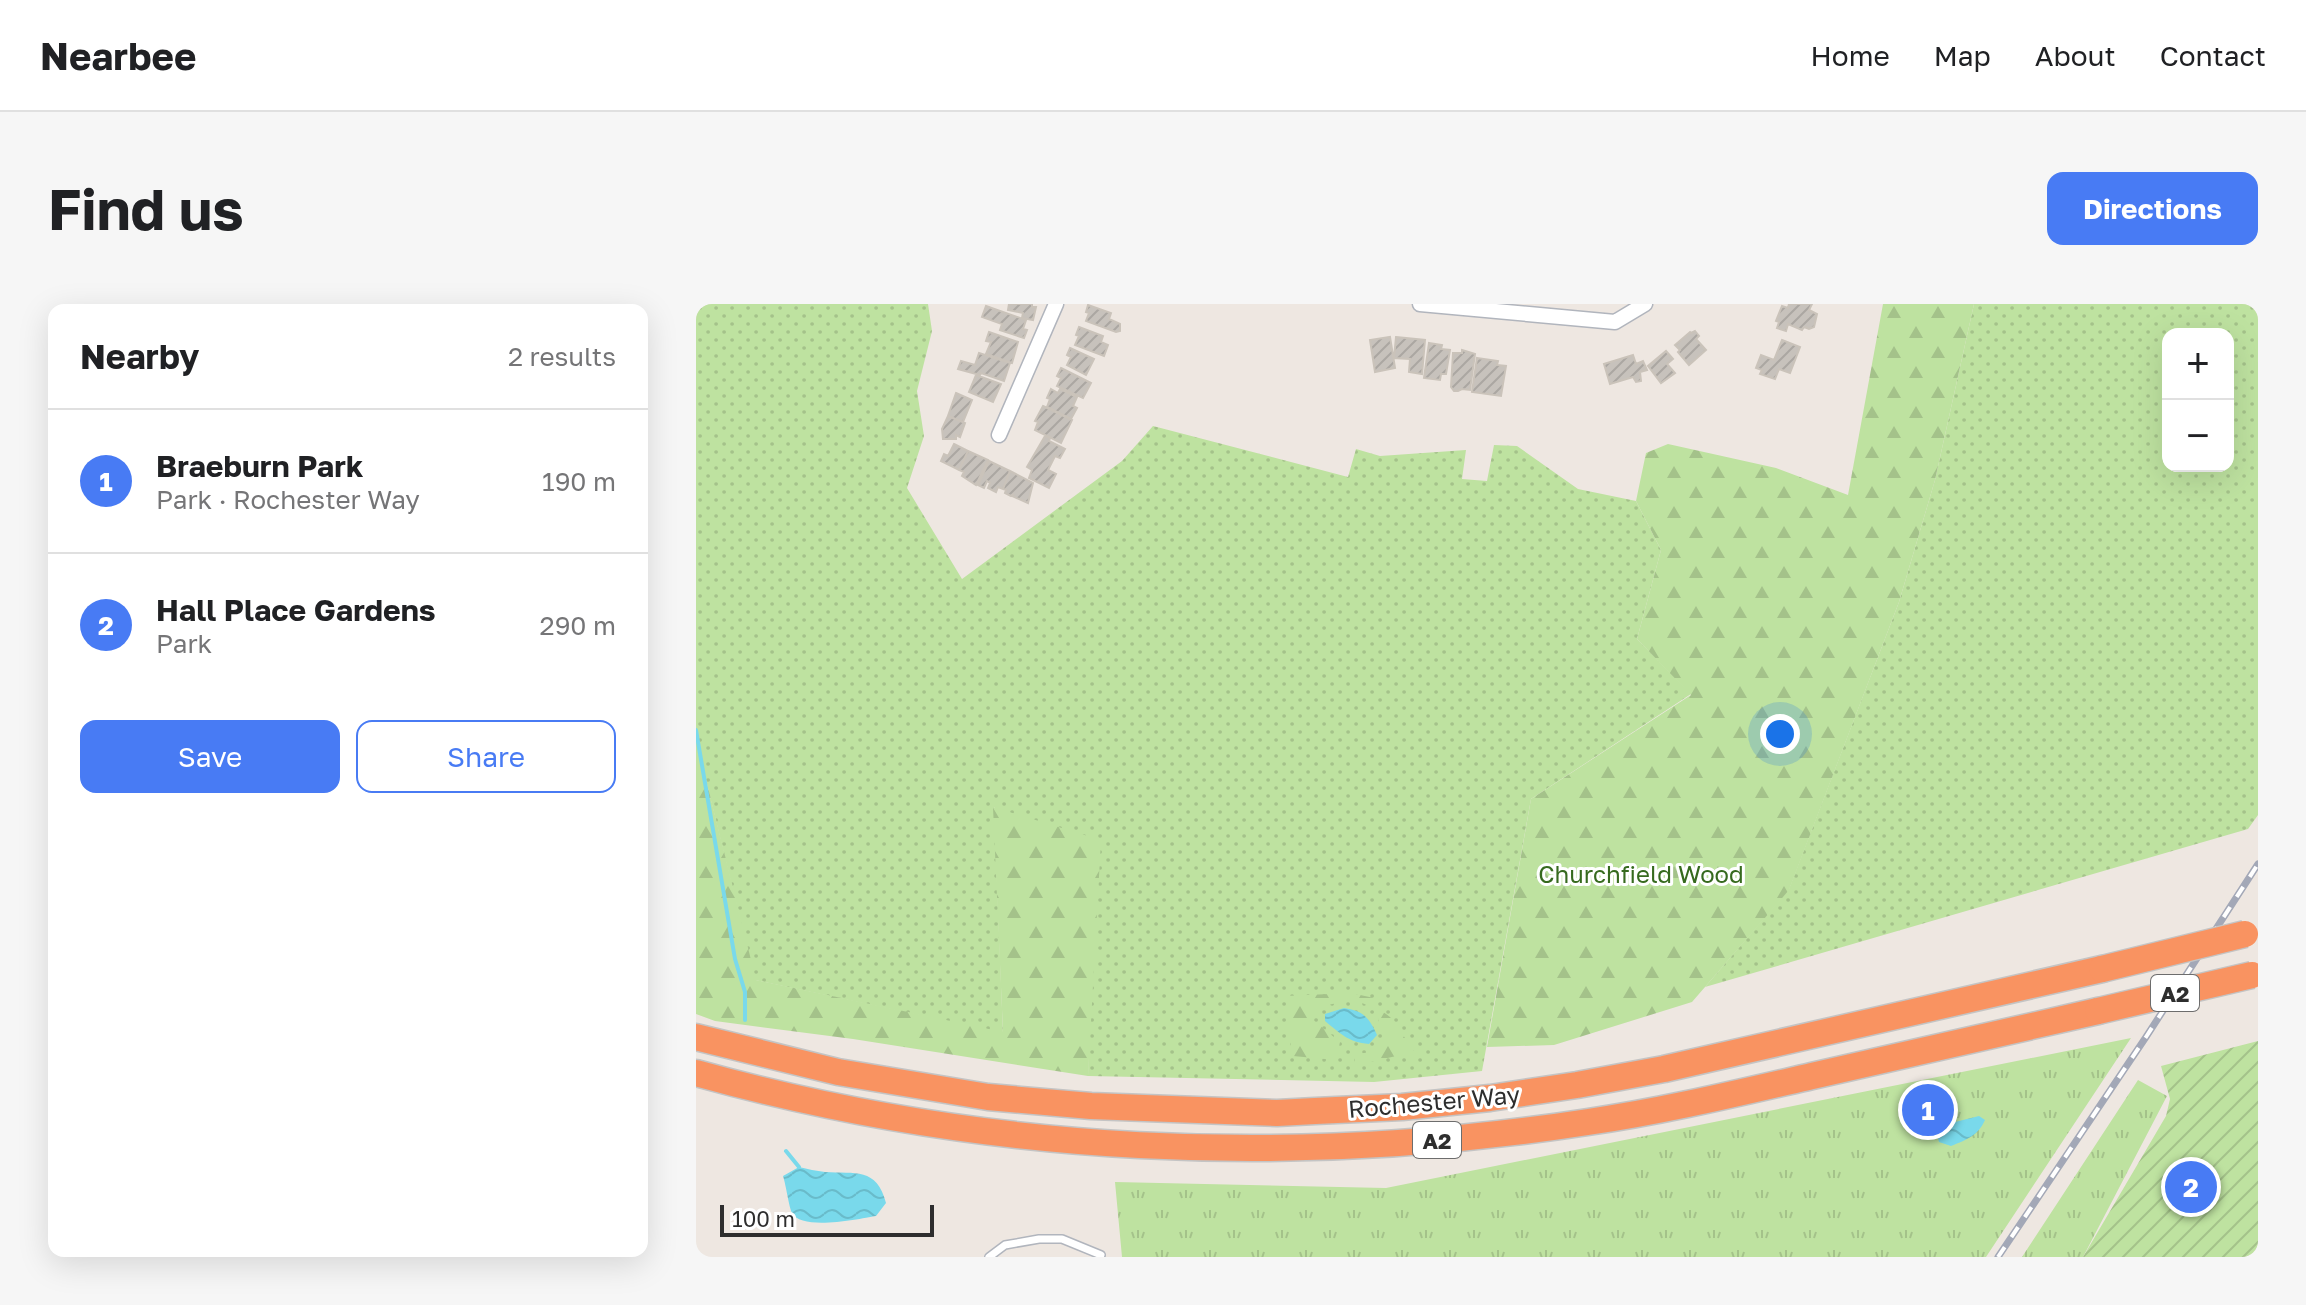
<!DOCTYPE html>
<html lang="en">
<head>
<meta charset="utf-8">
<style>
	:root { --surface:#fff; --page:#f6f6f6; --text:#202124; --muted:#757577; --line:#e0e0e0; --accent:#487bf4 }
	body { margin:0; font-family:"Golos Text",sans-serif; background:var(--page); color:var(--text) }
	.controls { position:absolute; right:24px; top:24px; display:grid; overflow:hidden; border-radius:16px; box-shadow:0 8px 32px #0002 }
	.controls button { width:72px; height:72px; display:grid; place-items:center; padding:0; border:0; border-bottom:2px solid var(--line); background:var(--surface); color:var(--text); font:40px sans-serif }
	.scale { position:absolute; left:24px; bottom:20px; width:214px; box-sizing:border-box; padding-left:8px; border:4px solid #2e2e2e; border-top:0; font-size:22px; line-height:28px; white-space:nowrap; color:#2e2e2e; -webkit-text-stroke:6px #fff; paint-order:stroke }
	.you { position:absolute; left:1084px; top:430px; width:28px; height:28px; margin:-20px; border:6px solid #fff; border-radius:50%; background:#1a73e8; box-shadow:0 0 0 12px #1a73e833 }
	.badge { display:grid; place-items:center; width:52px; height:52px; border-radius:50%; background:var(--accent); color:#fff; font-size:26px; font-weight:700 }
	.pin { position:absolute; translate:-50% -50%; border:4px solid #fff; box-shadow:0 2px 8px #0006 }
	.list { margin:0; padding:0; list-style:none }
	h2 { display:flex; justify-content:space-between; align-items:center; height:104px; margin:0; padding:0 32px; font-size:34px }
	h2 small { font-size:26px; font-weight:400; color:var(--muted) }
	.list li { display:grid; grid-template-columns:52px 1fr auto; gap:24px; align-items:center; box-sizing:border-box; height:144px; padding:0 32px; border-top:2px solid var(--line) }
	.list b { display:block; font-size:30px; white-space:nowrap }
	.list p { margin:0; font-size:26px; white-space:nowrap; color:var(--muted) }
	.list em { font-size:26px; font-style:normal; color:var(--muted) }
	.actions { display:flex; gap:16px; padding:24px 32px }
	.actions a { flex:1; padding:18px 0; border:2px solid var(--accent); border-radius:16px; text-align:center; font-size:28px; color:var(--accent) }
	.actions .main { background:var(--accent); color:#fff }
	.map { position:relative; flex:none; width:1562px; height:953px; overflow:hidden; border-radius:16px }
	header { display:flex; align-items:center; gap:48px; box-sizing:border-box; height:112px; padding:0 40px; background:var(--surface); border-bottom:2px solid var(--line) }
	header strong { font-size:38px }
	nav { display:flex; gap:44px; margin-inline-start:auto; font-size:28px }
	.intro { display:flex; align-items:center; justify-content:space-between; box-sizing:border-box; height:192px; padding:0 48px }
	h1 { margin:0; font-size:56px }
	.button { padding:20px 36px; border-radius:16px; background:var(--accent); color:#fff; font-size:28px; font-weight:700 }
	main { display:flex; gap:48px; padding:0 48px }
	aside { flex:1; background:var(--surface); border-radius:16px; box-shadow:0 8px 32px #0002 }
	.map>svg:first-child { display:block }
</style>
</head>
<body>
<header>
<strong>Nearbee</strong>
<nav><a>Home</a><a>Map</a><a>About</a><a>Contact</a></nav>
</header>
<div class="intro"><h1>Find us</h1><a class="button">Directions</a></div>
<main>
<aside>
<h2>Nearby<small>2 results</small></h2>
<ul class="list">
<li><span class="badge">1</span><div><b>Braeburn Park</b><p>Park · Rochester Way</p></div><em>190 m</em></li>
<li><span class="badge">2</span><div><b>Hall Place Gardens</b><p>Park</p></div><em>290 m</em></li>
</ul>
<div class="actions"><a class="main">Save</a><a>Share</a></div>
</aside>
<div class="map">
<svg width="1562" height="953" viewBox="0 0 1562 953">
	<defs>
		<pattern id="grass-dots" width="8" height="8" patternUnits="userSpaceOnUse" patternTransform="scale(2)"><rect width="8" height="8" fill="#bee2a0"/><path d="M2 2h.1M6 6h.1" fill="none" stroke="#a4c28a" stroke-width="1.8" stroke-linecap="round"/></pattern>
		<pattern id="forest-firs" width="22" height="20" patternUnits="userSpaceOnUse" patternTransform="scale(2)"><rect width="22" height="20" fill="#bee2a0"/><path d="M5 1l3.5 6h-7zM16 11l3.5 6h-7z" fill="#a4c28a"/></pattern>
		<pattern id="park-tufts" width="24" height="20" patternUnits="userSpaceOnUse" patternTransform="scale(2)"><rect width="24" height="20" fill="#bee2a0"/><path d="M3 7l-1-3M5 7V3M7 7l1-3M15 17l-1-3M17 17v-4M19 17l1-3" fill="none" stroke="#a4c28a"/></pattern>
		<pattern id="garden-furrows" width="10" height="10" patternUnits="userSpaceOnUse" patternTransform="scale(2)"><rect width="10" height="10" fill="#bee2a0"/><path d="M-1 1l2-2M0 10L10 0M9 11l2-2" fill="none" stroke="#a4c28a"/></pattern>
		<pattern id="water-waves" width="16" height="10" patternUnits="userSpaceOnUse" patternTransform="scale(2)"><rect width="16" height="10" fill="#79d9eb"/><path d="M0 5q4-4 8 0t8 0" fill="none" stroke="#69bbca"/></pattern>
		<pattern id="building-hatch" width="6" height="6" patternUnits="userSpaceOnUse" patternTransform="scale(2)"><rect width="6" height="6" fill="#c7c2bc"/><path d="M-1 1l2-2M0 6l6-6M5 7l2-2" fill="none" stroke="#aba7a2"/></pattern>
	</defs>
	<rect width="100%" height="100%" fill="#eee7e1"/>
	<path fill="url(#grass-dots)" fill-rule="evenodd" d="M 0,0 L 232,0 L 236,27 L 221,87 L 228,132 L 211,184 L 266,275 L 426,157 L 457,122 L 652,173 L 660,145 L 684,152 L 770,146 L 766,175 L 791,177 L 798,141 L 821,142 L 882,185 L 940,197 L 965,246 L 941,335 L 995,390 L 835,495 L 786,767 L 678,778 L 392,772 L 395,641 L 298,503 L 307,729 L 59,676 L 0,435 Z
		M 1278,0 L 1562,0 L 1562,511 L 1552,525 L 1009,683 L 1093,585 L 1203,298 L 1239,176 ZM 1472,30 L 1532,30 L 1532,162 L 1472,162 Z"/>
	<path fill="url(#forest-firs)" d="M 1187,0 L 1278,0 L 1239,176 L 1203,298 L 1093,586 L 996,698 L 858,741 L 791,743 L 835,495 L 995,391 L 941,335 L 965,246 L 940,197 L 950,149 L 972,140 L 1080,164 L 1152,191 Z
		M 0,435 L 60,676 L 307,728 L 297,503 L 405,536 L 392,772 L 157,735 L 19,717 L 0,710 Z
		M 655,689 L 678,694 L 673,702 L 659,696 L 614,704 L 617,716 L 644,738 L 640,756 L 597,752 L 590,716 L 590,692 Z
		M 687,708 C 707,720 705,735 721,750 C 696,749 682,760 659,759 L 658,750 L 678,748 L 690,740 L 682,715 Z"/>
	<path fill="url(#park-tufts)" d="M 1435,734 L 1290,953 L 426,953 L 419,878 L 690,884 Z
		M 1442,776 L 1471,792 L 1387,953 L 1326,953 Z"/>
	<path fill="url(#garden-furrows)" d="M 1562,737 L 1562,953 L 1387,953 L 1470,812 L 1474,795 L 1465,762 Z"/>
	<path fill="url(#water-waves)" d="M 648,704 C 667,707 673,713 681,731 L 673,740 C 652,738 645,730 629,717 L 629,710 Z
		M 1283,812 L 1289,816 C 1282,832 1270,836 1255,842 L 1243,838 L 1239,823 Z
		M 103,863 C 112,865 120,867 129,868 C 159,870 181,863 190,899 L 180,912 C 163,915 105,927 96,909 C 93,904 90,881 87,872 Z"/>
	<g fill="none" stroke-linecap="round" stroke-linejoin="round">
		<path stroke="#79d9eb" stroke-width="4" d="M 0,426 L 39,655 L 49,688 L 49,716
			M 1214,809 L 1217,817
			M 1220,823 L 1239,823
			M 90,847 L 103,863"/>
	</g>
	<path fill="url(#building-hatch)" stroke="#cac3ba" stroke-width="2" d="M 313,0 L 336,0 L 336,3 L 340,3 L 337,16 L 326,14 L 327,9 L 312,6 Z
		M 1093,0 L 1116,0 L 1113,6 L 1121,10 L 1118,23 L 1113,25 L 1108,23 L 1106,26 L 1092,20 L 1090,27 L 1081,24 L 1083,18 L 1080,17 L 1086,2 L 1092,4 Z
		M 392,1 L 415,9 L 413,15 L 424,20 L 424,27 L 420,28 L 390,17 L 393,9 L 390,8 Z
		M 290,2 L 330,16 L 327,25 L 331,26 L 328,34 L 304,26 L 306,20 L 286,13 Z
		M 383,23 L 407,32 L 405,38 L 412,41 L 408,52 L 379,41 L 383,32 L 380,31 Z
		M 999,27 L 1003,32 L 1000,35 L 1010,46 L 993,61 L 982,48 L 984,46 L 979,41 L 994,28 L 995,29 Z
		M 293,28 L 322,38 L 316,59 L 290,50 L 295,38 L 290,37 Z
		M 694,33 L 699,64 L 679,68 L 674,36 Z
		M 700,33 L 729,36 L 726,70 L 713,68 L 714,55 L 698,54 Z
		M 1086,36 L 1104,43 L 1094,69 L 1083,65 L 1079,75 L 1064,70 L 1066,66 L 1060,64 L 1065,51 L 1078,56 Z
		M 733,39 L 746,41 L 745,45 L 754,46 L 750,70 L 745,70 L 744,76 L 728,74 Z
		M 374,44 L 398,55 L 390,71 L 371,61 L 375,53 L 371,51 Z
		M 766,46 L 779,50 L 774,86 L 766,85 L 762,87 L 758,87 L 755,83 L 757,49 L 766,49 Z
		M 970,47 L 977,55 L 971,60 L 979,69 L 965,79 L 952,62 Z
		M 283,49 L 314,59 L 308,77 L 285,69 L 284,71 L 262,65 L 265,57 L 279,61 Z
		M 937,51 L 940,60 L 947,57 L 951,66 L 944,68 L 945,77 L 940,78 L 937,73 L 914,80 L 908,60 Z
		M 781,54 L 802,57 L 801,61 L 810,62 L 805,92 L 776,88 Z
		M 365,64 L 395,79 L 387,94 L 361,82 L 365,74 L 361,72 Z
		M 280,71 L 305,80 L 297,98 L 273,88 Z
		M 355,85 L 362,89 L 364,85 L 381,93 L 377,102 L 381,104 L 375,115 L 351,103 L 354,95 L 351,94 Z
		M 260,89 L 276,96 L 267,118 L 252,112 Z
		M 347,102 L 376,116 L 365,139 L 339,126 L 342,118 L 339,117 Z
		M 252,112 L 269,119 L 264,133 L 260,131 L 260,135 L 247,135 L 246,125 Z
		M 349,132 L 354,134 L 353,137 L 369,145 L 364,154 L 359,152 L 352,166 L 360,170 L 353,184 L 333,174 L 336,166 L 331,163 Z
		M 258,140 L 272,147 L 263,166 L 245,157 L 248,150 L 252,152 Z
		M 272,147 L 292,156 L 280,181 L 266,172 L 268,168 L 263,166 Z
		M 293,157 L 314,167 L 307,185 L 302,183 L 300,188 L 292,184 L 294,179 L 291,177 L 288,184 L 282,181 Z
		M 314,167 L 337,179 L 332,199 L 316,192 L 318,190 L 315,192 L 309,189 L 310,186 L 307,185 Z"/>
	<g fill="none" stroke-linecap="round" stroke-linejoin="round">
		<g stroke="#b1b5bd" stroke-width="10">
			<path id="lane" d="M 293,953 L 309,941 L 343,935 L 366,935 L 405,951"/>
		</g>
		<g stroke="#b1b5bd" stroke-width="17">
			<path id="street" d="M 724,0 L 919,18 L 949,0
				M 303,131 L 360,0"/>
		</g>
		<g stroke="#c4c4c4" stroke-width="29">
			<path id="highway" d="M 0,733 L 142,768 L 292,793 L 395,802 L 581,809 L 619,807 L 706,803 L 794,794 L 881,781 L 968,765 L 1406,665
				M 0,769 C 291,850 594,864 892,818 C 968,807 1042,789 1116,772 C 1212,750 1307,728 1402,707"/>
		</g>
		<use href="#lane" stroke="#fff" stroke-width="7"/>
		<use href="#street" stroke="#fff" stroke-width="14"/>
		<use href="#highway" stroke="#f99361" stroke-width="26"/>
		<g stroke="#a3a8b7" stroke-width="7">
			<path id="rail" d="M 1302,953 L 1450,733 L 1562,560"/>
		</g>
		<use href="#rail" stroke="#fff" stroke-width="4" stroke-dasharray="12" stroke-linecap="butt"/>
		<g stroke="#c4c4c4" stroke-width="29" stroke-linecap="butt">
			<path id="highway-bridge" d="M 1406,665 L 1549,630
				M 1402,707 L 1556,671"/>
		</g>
		<use href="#highway-bridge" stroke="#f99361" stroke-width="26"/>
	</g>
	<g text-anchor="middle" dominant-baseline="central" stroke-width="6" stroke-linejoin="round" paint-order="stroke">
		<g fill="#fff" stroke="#6d6d6d" stroke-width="2">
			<rect x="1455" y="671" width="48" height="36" rx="6"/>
			<rect x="717" y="818" width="48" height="36" rx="6"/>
		</g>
		<g font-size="22" font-weight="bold" fill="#2e2e2e">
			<text x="1479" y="689">A2</text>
			<text x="741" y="836">A2</text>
		</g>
		<g font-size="24" fill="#366a1e" stroke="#fff">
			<text x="945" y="569">Churchfield Wood</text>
		</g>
		<g font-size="24" fill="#2e2e2e" stroke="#fff">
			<text transform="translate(738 797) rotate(-5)">Rochester Way</text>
		</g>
	</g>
</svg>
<div class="controls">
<button>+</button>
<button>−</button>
</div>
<div class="scale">100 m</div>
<div class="you"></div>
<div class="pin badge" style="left:1232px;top:806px">1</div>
<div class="pin badge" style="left:1495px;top:883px">2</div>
</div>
</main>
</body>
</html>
